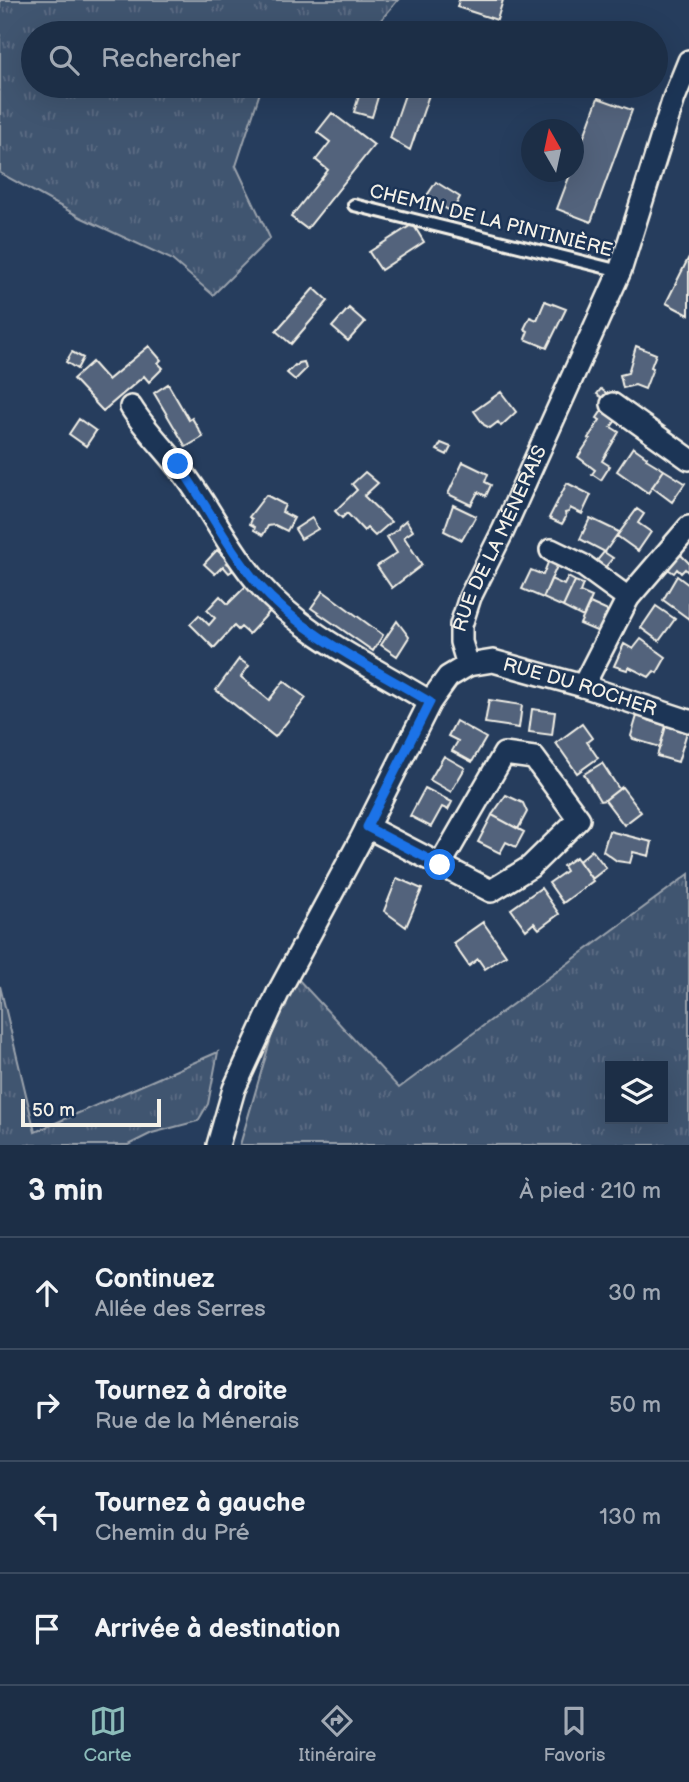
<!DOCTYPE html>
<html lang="fr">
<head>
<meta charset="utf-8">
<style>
	:root { --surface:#1c2e46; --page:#25364d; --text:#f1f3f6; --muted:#a0a8b3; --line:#3a4a5f; --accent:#8bbbb9 }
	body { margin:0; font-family:"Balsamiq Sans",sans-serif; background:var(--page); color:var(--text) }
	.controls { position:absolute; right:21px; bottom:21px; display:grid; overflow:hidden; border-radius:0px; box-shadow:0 7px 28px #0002 }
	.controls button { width:63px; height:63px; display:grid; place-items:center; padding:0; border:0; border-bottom:2px solid var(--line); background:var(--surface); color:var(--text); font:35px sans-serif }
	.compass { position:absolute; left:521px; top:119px; width:63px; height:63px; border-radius:50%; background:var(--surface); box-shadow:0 7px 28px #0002; rotate:351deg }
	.scale { position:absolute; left:21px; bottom:18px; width:140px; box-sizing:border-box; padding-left:7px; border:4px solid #f4f1e8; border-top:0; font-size:19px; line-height:24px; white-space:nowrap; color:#f4f1e8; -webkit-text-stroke:5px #1d3557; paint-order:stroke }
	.stop { position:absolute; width:21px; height:21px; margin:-16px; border:5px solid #1a73e8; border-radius:50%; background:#fff }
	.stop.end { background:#1a73e8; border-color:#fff; box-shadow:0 2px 7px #0008 }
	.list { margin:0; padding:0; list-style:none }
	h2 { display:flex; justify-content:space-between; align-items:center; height:91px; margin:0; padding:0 28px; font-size:30px }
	h2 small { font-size:23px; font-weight:400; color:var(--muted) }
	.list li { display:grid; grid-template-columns:46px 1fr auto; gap:21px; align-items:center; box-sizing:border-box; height:112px; padding:0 28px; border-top:2px solid var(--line) }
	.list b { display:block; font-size:26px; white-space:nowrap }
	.list p { margin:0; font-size:23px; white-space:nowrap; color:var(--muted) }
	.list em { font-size:23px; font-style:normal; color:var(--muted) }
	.icon { flex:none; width:38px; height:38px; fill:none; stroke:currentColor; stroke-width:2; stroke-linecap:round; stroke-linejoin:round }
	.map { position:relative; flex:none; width:689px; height:1145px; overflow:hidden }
	.search { position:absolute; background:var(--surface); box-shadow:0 7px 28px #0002; left:21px; right:21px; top:21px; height:77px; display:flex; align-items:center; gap:18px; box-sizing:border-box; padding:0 24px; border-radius:38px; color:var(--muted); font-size:26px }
	.sheet { height:539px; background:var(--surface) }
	nav { display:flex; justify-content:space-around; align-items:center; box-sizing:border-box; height:98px; border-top:2px solid var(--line); background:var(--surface); font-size:19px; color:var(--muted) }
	nav a { display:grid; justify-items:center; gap:4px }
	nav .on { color:var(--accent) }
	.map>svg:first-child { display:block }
</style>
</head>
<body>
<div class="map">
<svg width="689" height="1145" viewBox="0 0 689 1145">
	<defs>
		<pattern id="grass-tufts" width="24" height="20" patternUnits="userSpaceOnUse" patternTransform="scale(1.75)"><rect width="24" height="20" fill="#40546f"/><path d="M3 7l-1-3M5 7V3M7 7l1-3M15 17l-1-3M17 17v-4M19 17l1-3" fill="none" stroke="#5c6d84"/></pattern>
	</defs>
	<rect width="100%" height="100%" fill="#263d5d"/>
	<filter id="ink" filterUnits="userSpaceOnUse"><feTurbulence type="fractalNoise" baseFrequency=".0143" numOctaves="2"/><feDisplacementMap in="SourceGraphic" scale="14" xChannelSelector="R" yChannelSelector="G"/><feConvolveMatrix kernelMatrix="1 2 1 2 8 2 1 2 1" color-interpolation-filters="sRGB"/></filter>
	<g filter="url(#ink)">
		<path fill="url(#grass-tufts)" stroke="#9aa2ac" stroke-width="2" fill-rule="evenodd" d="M 0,0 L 398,0 L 370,33 L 33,33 L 33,86 L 262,86 L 236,166 L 270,238 L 213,295 L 171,259 L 80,217 L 0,173 Z
			M 689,874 L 689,1145 L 240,1145 L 275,1024 L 297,978 L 399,1088 ZM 610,1066 L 663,1066 L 663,1119 L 610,1119 Z
			M 0,986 L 35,1132 L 218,1052 L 208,1104 L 198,1121 L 152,1133 L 128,1145 L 0,1145 Z"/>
		<path fill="#52647b" stroke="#f4f1e8" stroke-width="2" d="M 459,0 L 503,0 L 497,20 L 457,7 Z
			M 362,86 L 380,90 L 372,117 L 354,112 Z
			M 408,86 L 432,86 L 410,150 L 390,138 Z
			M 598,98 L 632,110 L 591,222 L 557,209 L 571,172 L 574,172 L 574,164 Z
			M 332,113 L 374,145 L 307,229 L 291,217 L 328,170 L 316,160 L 330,142 L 317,132 Z
			M 436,182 L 460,197 L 452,212 L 426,197 Z
			M 413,224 L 424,242 L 381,270 L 369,252 Z
			M 689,257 L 689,315 L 666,303 Z
			M 314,288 L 328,301 L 291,344 L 276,331 Z
			M 545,301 L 566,309 L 547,348 L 525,339 L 528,331 L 524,329 L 530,317 L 537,320 Z
			M 349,308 L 365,322 L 348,341 L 332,327 Z
			M 149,346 L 161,360 L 158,363 L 163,368 L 149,382 L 144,376 L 103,411 L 73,379 L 92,362 L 108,380 Z
			M 636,346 L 656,354 L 651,367 L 653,368 L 645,389 L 635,385 L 623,388 L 620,375 L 628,373 Z
			M 72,352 L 83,358 L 77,369 L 66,362 Z
			M 304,362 L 306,369 L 295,380 L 287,373 L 295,365 L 297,366 L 299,363 Z
			M 168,384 L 189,420 L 192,418 L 203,437 L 186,447 L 154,393 Z
			M 601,389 L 609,395 L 606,400 L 597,394 Z
			M 501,392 L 516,412 L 501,426 L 498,422 L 490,428 L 484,425 L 474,411 Z
			M 603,409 L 617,419 L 611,427 L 619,432 L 602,461 L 610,466 L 601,480 L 592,474 L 595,470 L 578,457 L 590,439 L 588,438 L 600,420 L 597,418 Z
			M 79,419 L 96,431 L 86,446 L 69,434 Z
			M 441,443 L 451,447 L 447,455 L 437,450 Z
			M 633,447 L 647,457 L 646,459 L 664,470 L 648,493 L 617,471 Z
			M 463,462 L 488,474 L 485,482 L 491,485 L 486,496 L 478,492 L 471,505 L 448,494 Z
			M 664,470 L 685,483 L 672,502 L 652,487 Z
			M 365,472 L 378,483 L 364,496 L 391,522 L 375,536 L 367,528 L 364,531 L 347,513 L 342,518 L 335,511 L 357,490 L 352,484 Z
			M 567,483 L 591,495 L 582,514 L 570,508 L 569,512 L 565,513 L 566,517 L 562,524 L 549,518 Z
			M 266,495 L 285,505 L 282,512 L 294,518 L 287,531 L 275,525 L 268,526 L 263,535 L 254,530 L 255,527 L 250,524 L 252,519 L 249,517 Z
			M 453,505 L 476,516 L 462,540 L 444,531 Z
			M 637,509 L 644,514 L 638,523 L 651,532 L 638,551 L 617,536 Z
			M 312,518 L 318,529 L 301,539 L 295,529 Z
			M 590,518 L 619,532 L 605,552 L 580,539 Z
			M 406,520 L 413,531 L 404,537 L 422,565 L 392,588 L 377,566 L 397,553 L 387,537 L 398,529 L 399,526 Z
			M 217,550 L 228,561 L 226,563 L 231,565 L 232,571 L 229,573 L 223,566 L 215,574 L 204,564 Z
			M 604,552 L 613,558 L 604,569 L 595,563 Z
			M 679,553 L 689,563 L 689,573 L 685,569 L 681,573 L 677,569 L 674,573 L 666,568 Z
			M 549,560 L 558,564 L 543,598 L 522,589 L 531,570 L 543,575 Z
			M 677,576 L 689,585 L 689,619 L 663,600 Z
			M 568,577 L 575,581 L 563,607 L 543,598 L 551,579 L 564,585 Z
			M 575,581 L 583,584 L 580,592 L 592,597 L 583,617 L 563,607 Z
			M 249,583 L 273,608 L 249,634 L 241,627 L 238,630 L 234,626 L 214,648 L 190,624 L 199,615 L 209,625 L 215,618 L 207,610 L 220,596 L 228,604 Z
			M 323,591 L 383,635 L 373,651 L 311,608 Z
			M 590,603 L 610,612 L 601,633 L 580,624 Z
			M 656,606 L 675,619 L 659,641 L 641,628 Z
			M 397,621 L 409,637 L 397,656 L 381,645 Z
			M 641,639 L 666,657 L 657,673 L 654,671 L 649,677 L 629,667 L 627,670 L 614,666 L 624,644 L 633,649 Z
			M 239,659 L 249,666 L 241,677 L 269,700 L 284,681 L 306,698 L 275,737 L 216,690 Z
			M 489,700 L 522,705 L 519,728 L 485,723 Z
			M 532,709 L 555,712 L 552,735 L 529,732 Z
			M 637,716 L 666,726 L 660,747 L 633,739 L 631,736 Z
			M 456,721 L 486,738 L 472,762 L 452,751 L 458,741 L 448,736 Z
			M 582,724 L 592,738 L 587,742 L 598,758 L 577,773 L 556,743 Z
			M 666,726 L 687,732 L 678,762 L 657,756 Z
			M 444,756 L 465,768 L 451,792 L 430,780 Z
			M 602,763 L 619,789 L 605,800 L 600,801 L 584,774 Z
			M 622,787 L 641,812 L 624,825 L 605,800 Z
			M 425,788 L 452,802 L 448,810 L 442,807 L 431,827 L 410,816 Z
			M 506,795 L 523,803 L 527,812 L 518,829 L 492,815 Z
			M 492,815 L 524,832 L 516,847 L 506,842 L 500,853 L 478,842 Z
			M 609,831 L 652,842 L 649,856 L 633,852 L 630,863 L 617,861 L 603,851 Z
			M 592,850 L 606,868 L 592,879 L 579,861 Z
			M 576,857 L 593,881 L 563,903 L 549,883 L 566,871 L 563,866 Z
			M 397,878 L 422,889 L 406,927 L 384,911 Z
			M 541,888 L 559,914 L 539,929 L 534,923 L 526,930 L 511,909 Z
			M 483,922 L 506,955 L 485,969 L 478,959 L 469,966 L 453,943 Z"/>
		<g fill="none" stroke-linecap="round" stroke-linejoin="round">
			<g stroke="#f4f1e8" stroke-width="16">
				<path id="lane" d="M 354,205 L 620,271"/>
			</g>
			<g stroke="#f4f1e8" stroke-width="26">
				<g id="street">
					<path d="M 612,404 L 689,459"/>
					<path d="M 131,407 C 147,433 170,453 187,478 C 212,512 231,552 259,584 C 304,636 372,666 430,702"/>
					<path d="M 551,550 L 584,566 L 628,598"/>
					<path id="s1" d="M 468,665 L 493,661 L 583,686 L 689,721"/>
					<path d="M 583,686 L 628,598 L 689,527"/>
					<path d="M 367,827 L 491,891 L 530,867 L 579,819 L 534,758 L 504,754 L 440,865"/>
					<path id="s2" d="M 218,1145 L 234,1089 L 278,993 L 361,839 L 430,702 L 448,677 L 468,665 L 461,642 L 461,625 L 470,597 L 503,531 L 620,271 L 674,98 L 689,61"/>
				</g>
			</g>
			<use href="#lane" stroke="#1d3557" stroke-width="10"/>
			<use href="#street" stroke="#1d3557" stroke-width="21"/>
		</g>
	</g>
	<g fill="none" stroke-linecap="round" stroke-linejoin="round" filter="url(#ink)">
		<path stroke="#1a73e8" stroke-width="9" d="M 178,464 C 206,503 227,547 258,584 C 302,635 372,667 430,702 L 367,827 L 440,865"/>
	</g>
	<g text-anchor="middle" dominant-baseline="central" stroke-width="5" stroke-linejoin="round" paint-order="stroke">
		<g font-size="19" fill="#f4f1e8" stroke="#1d3557">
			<text transform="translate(491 221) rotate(14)">CHEMIN DE LA PINTINIÈRE</text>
			<text stroke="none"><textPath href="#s2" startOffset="682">RUE DE LA MÉNERAIS</textPath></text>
			<text stroke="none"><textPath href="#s1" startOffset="116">RUE DU ROCHER</textPath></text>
		</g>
	</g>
</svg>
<div class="controls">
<button><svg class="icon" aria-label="layers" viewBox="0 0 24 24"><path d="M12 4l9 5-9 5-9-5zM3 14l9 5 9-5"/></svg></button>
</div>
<svg class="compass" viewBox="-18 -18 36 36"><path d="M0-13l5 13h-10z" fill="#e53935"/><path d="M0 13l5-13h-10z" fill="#a0a8b3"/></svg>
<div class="scale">50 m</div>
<div class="stop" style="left:440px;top:865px"></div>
<div class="stop end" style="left:178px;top:464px"></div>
<div class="search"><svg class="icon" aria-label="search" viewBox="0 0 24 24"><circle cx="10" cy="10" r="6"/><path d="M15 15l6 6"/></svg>Rechercher</div>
</div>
<section class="sheet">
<h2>3 min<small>À pied · 210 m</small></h2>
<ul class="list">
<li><svg class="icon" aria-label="ahead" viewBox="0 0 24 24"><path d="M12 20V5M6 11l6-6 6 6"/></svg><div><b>Continuez</b><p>Allée des Serres</p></div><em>30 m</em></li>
<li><svg class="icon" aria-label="right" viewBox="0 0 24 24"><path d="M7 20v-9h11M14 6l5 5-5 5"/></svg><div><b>Tournez à droite</b><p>Rue de la Ménerais</p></div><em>50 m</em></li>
<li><svg class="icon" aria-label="left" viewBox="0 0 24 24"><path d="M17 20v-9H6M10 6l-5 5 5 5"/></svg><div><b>Tournez à gauche</b><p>Chemin du Pré</p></div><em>130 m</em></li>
<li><svg class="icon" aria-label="arrive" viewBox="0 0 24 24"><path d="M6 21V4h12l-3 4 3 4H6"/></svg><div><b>Arrivée à destination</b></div></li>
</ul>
</section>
<nav>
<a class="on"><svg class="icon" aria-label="map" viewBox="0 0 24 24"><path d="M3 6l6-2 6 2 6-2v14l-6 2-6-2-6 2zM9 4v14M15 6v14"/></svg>Carte</a>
<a><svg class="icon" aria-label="directions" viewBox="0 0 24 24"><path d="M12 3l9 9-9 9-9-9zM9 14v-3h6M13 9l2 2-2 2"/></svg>Itinéraire</a>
<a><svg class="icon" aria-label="saved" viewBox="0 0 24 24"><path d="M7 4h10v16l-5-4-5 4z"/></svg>Favoris</a>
</nav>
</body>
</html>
